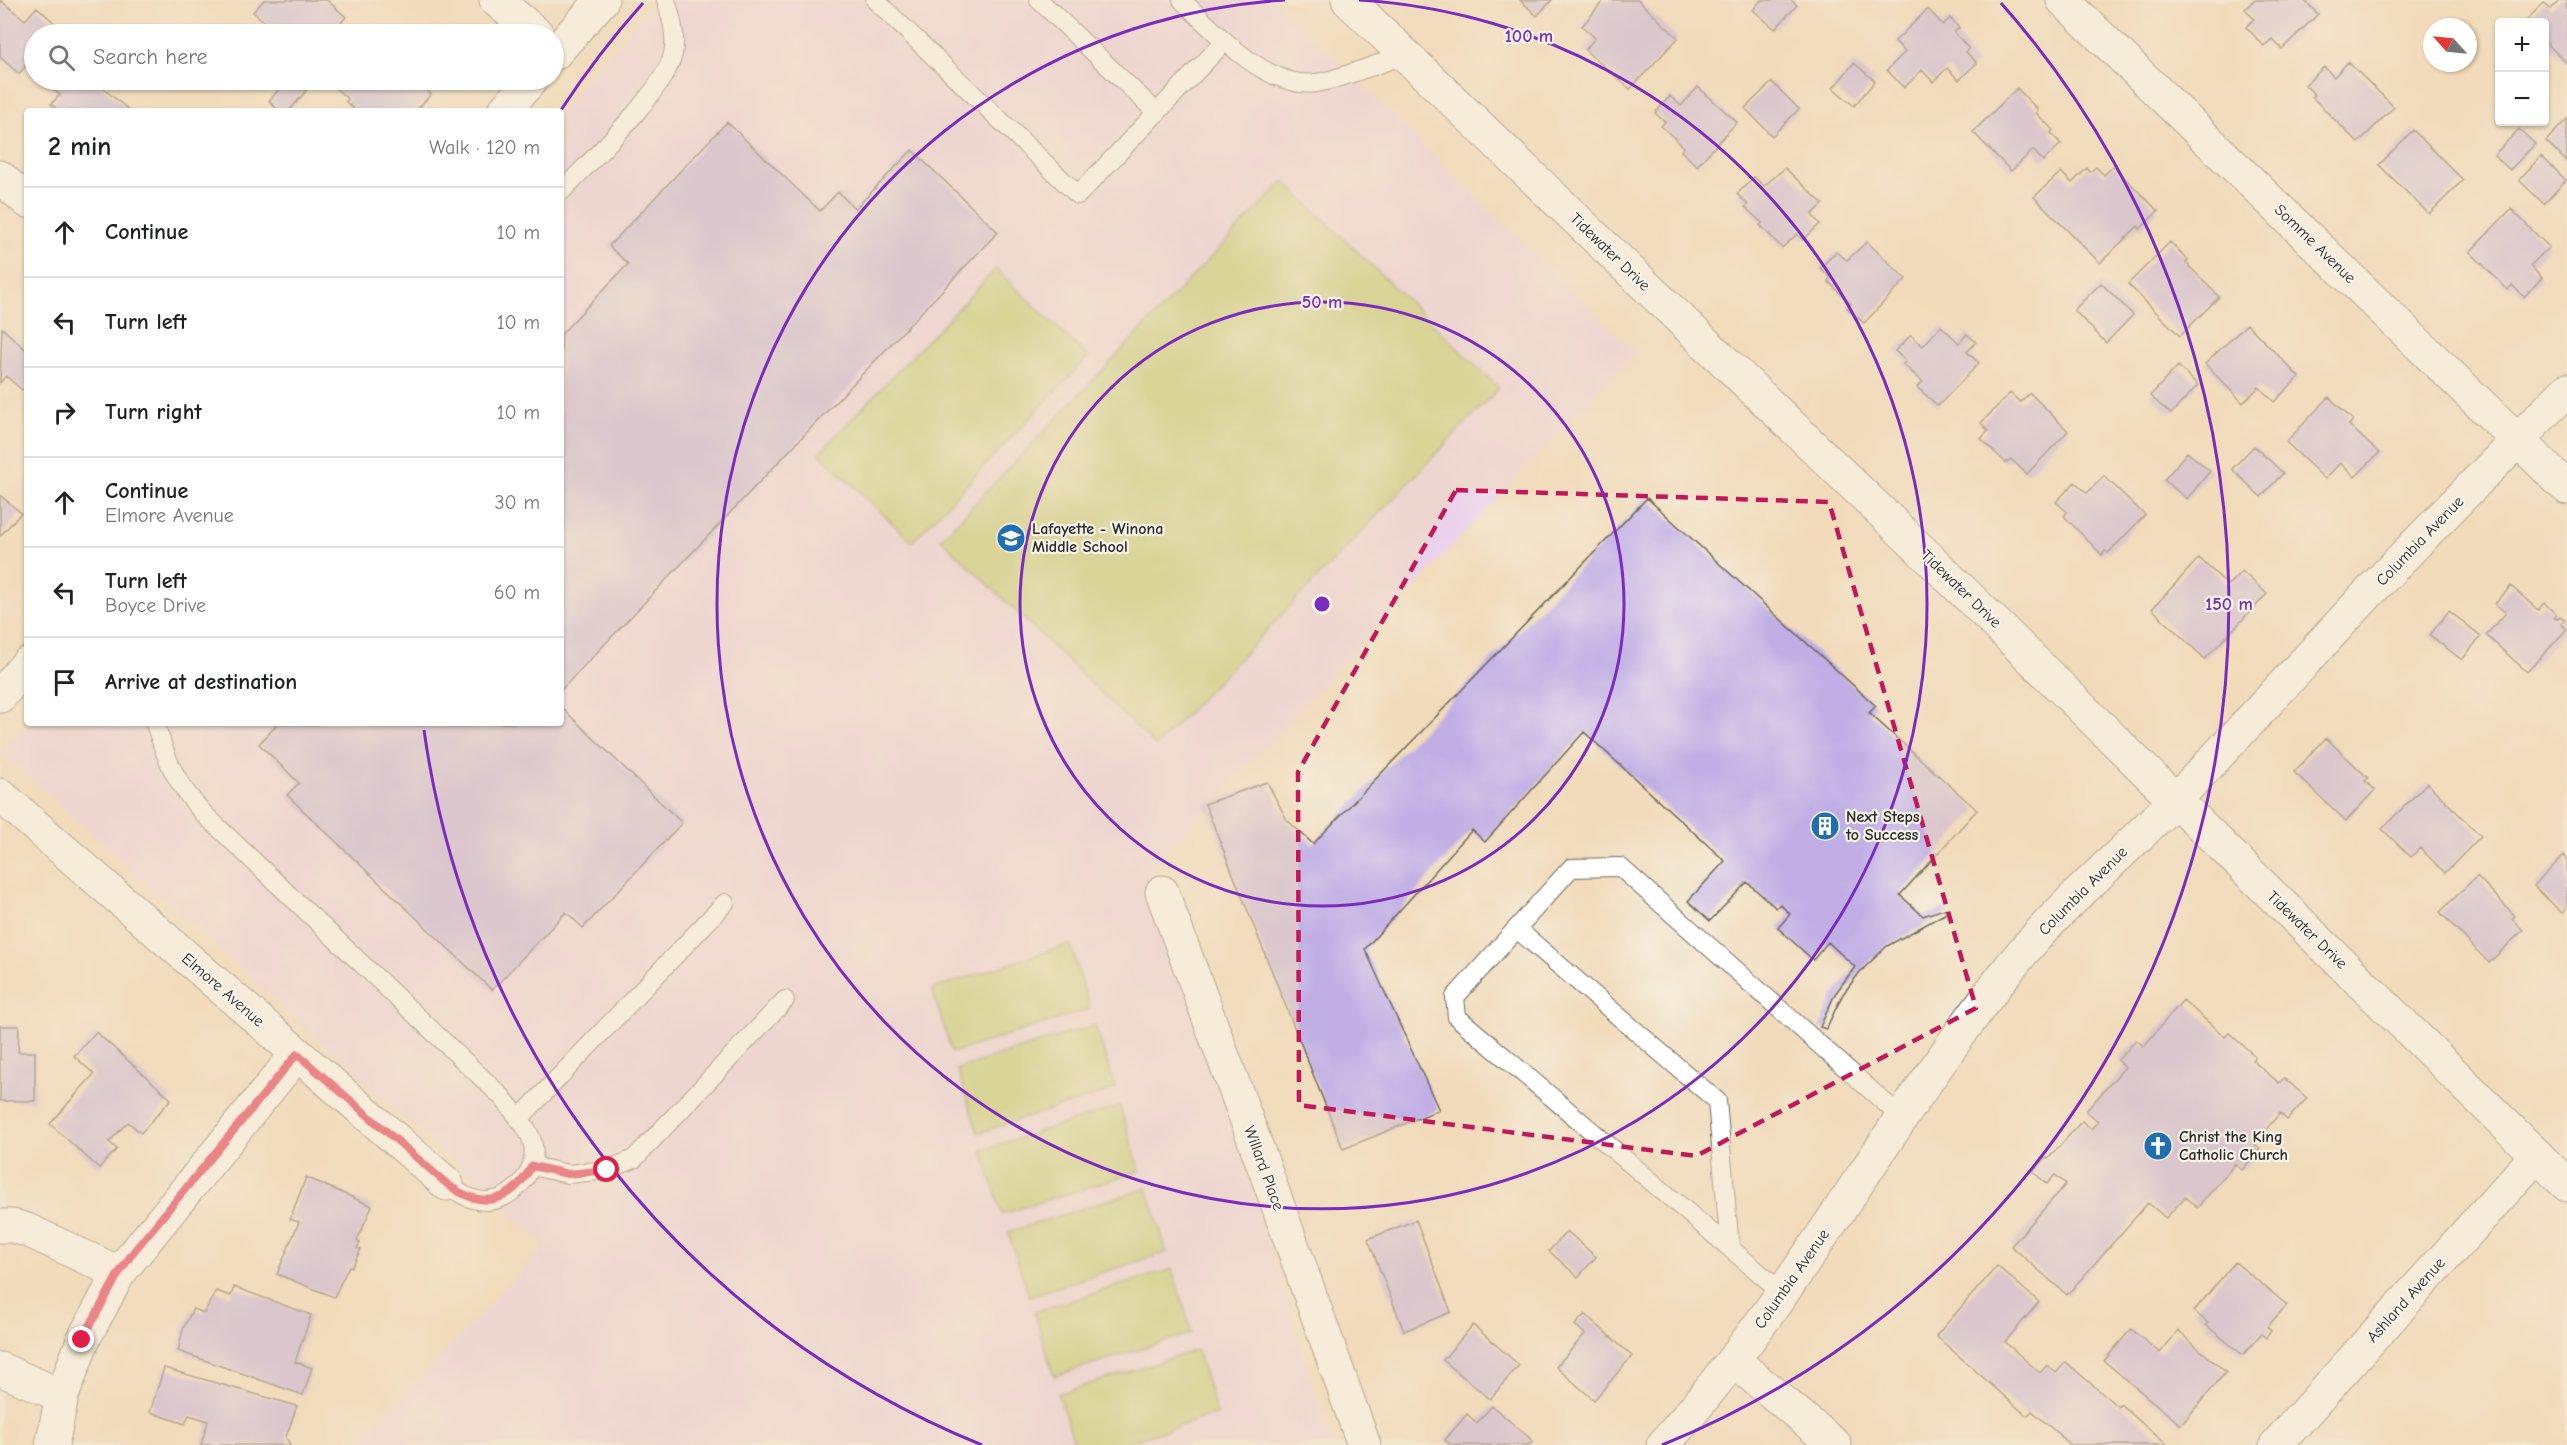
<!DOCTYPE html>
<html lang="en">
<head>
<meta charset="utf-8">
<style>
	:root { --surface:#fff; --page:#f2f2f2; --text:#202124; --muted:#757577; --line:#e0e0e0 }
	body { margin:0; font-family:"Comic Neue",sans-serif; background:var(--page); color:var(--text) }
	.controls { position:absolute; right:18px; top:18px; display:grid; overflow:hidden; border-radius:6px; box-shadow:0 2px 4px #0004 }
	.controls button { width:54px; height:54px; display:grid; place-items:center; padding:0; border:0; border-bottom:2px solid var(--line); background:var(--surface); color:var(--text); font:30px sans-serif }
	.compass { position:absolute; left:2423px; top:18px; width:54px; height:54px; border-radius:50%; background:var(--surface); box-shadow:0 2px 4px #0004; rotate:297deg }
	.stop { position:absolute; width:18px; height:18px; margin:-14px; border:4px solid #e11d48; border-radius:50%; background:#fff }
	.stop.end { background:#e11d48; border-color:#fff; box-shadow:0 2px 6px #0008 }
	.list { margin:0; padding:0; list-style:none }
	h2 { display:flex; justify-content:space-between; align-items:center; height:78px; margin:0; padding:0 24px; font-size:26px }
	h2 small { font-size:20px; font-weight:400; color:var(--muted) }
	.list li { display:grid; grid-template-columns:39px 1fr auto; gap:18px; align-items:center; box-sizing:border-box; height:90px; padding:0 24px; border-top:2px solid var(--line) }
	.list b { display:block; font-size:22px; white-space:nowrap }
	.list p { margin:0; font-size:20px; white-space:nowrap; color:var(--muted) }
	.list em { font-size:20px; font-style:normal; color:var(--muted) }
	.icon { flex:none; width:33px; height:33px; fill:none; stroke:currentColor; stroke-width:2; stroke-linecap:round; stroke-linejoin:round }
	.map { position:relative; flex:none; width:2567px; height:1445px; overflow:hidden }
	.search { position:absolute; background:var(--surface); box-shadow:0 2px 4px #0004; left:24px; top:24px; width:540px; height:66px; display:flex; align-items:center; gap:15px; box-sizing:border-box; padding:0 21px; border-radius:33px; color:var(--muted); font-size:22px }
	.panel { position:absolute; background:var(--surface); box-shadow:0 2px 4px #0004; left:24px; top:108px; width:540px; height:618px; border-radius:6px }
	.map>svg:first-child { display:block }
</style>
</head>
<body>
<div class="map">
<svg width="2567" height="1445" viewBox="0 0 2567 1445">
	<rect width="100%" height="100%" fill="#f7f3e8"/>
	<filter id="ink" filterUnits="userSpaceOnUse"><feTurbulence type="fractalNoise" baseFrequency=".0167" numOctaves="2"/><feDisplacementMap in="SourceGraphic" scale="12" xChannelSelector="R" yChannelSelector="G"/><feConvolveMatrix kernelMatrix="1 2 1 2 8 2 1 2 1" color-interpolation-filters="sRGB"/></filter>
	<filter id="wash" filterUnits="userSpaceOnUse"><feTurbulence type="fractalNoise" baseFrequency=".008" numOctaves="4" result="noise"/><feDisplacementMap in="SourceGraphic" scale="24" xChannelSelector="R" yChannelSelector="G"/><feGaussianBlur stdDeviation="1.35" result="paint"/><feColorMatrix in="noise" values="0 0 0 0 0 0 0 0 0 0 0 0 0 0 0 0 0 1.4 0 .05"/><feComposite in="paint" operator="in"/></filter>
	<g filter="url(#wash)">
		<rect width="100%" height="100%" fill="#f1dbba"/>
		<path fill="#ebd1eb" d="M 656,0 L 1274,0 L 1635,352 L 1152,866 L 1331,1445 L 364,1445 L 364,1437 L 546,1245 L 2,753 L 28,723 L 561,723 L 560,111 Z"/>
		<path fill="#bfcc6e" stroke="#757c4c" stroke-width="1.5" d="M 1284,181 L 1499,388 L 1156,746 L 941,539 Z
			M 996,269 L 1088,357 L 912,542 L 819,453 Z
			M 1070,944 L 1090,1009 L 952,1053 L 932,989 Z
			M 1095,1025 L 1116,1089 L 978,1133 L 957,1069 Z
			M 1120,1106 L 1140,1171 L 1002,1214 L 982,1150 Z
			M 1147,1188 L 1167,1252 L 1029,1296 L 1008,1232 Z
			M 1172,1269 L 1192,1333 L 1054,1376 L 1034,1312 Z
			M 1197,1350 L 1217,1414 L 1120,1445 L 1075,1445 L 1058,1394 Z"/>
		<g id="blocks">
			<path fill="#c0aee5" d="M 0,0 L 25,20 L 37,7 L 60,28 L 54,34 L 34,34 L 34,56 L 19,74 L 0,57 Z
				M 264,0 L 327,0 L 346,17 L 331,34 L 295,34 L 289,30 L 285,34 L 279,34 L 253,12 Z
				M 1520,0 L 1552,0 L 1537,16 Z
				M 1604,0 L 1638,0 L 1678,38 L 1630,89 L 1585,50 L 1595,38 L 1582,26 Z
				M 1761,0 L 1791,0 L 1797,5 L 1775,29 L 1753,10 Z
				M 2254,0 L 2304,0 L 2318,14 L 2282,49 L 2272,39 L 2264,46 L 2246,27 L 2254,19 L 2245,9 Z
				M 2560,0 L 2567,0 L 2567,63 L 2544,41 L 2544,22 L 2525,22 L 2544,2 L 2551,9 Z
				M 1928,9 L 1943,25 L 1950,18 L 1959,28 L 1954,32 L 1969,49 L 1966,52 L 1977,63 L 1959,80 L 1947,68 L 1933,82 L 1922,70 L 1904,88 L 1887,70 L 1905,52 L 1895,41 Z
				M 2348,62 L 2394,107 L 2358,143 L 2312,97 L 2315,95 L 2305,85 L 2324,67 L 2334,77 Z
				M 1854,63 L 1875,81 L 1854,106 L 1833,88 Z
				M 46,80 L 93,80 L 129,110 L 59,111 L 51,104 L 60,95 L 44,82 Z
				M 287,80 L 292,80 L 306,91 L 289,111 L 279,111 L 269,101 Z
				M 342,80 L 415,80 L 431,94 L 416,111 L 356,111 L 346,102 L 348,99 L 335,88 Z
				M 1772,82 L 1799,109 L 1772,136 L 1745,108 Z
				M 1698,87 L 1737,122 L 1697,166 L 1681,151 L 1684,147 L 1661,126 L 1665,122 L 1655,113 L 1670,96 L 1681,106 Z
				M 2017,88 L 2038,110 L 2036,113 L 2053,130 L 2051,133 L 2061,144 L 2043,161 L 2033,150 L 2011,171 L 1973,132 Z
				M 2567,119 L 2567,162 L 2546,141 Z
				M 727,122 L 820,211 L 838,192 L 855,209 L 912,150 L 998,232 L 561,690 L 561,334 L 628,264 L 609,246 Z
				M 2519,129 L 2535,144 L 2510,170 L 2494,155 Z
				M 2413,130 L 2463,180 L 2429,214 L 2379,165 Z
				M 2541,156 L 2566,180 L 2544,204 L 2519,180 Z
				M 2113,166 L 2158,211 L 2140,229 L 2138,226 L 2100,263 L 2034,197 L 2061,172 L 2072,183 L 2087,168 L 2090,172 L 2096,167 L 2104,175 Z
				M 1785,168 L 1823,204 L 1812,215 L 1820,224 L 1803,240 L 1797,234 L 1782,248 L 1760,225 L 1762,223 L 1745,207 L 1748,205 L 1737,194 L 1754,177 L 1764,186 Z
				M 2511,209 L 2549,247 L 2530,266 L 2542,278 L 2524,297 L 2512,285 L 2508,290 L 2470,252 Z
				M 1867,242 L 1906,279 L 1864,323 L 1847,308 L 1851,304 L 1828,281 L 1831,278 L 1820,268 L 1836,252 L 1847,260 Z
				M 2170,242 L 2188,260 L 2186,263 L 2219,297 L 2180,336 L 2128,284 Z
				M 2101,283 L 2133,315 L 2106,343 L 2074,310 Z
				M 2247,324 L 2299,377 L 2274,402 L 2259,387 L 2243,403 L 2205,364 Z
				M 1941,326 L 1959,343 L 1967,334 L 1976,342 L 1967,352 L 1979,363 L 1938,406 L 1917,387 L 1923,382 L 1903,364 L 1906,361 L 1895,351 L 1911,335 L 1923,346 Z
				M 2,328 L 27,351 L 27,385 L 22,390 L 6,376 L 0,383 Z
				M 2178,366 L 2198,385 L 2171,414 L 2150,396 Z
				M 2010,393 L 2020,402 L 2030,393 L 2068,431 L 2027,474 L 2011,459 L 2006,463 L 1981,439 L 1988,431 L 1981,423 Z
				M 2329,397 L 2353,420 L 2349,425 L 2379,453 L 2355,477 L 2340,463 L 2325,479 L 2286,442 Z
				M 2254,446 L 2283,473 L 2261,497 L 2232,469 Z
				M 2187,452 L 2210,471 L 2187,499 L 2164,480 Z
				M 2104,476 L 2145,515 L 2108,553 L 2105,551 L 2102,555 L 2064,516 L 2067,512 L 2056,502 L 2075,482 L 2087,493 Z
				M 0,495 L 21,513 L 0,536 Z
				M 1647,498 L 1876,706 L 1869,713 L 1977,810 L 1900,895 L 1923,916 L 1947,908 L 1950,911 L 1887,946 L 1860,972 L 1843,994 L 1826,1029 L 1820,1027 L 1835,994 L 1855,967 L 1828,942 L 1813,960 L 1778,928 L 1790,914 L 1780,904 L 1776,908 L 1747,882 L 1710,921 L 1688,901 L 1725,861 L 1584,732 L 1485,842 L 1472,830 L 1365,949 L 1439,1110 L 1343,1149 L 1205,804 L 1267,782 L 1287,820 L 1313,844 Z
				M 2199,558 L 2228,585 L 2242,571 L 2267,594 L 2205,659 L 2152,609 Z
				M 2511,586 L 2538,610 L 2544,603 L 2557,615 L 2554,618 L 2557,619 L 2560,616 L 2565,620 L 2561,624 L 2567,629 L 2527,672 L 2486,635 L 2506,613 L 2495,604 Z
				M 2449,611 L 2481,636 L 2462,660 L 2430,635 Z
				M 561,707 L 682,823 L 583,928 L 566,912 L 492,990 L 287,795 L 299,783 L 259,744 L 276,726 L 274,723 L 561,723 Z
				M 2326,738 L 2368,778 L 2365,781 L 2375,790 L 2346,821 L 2294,772 Z
				M 2427,783 L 2481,836 L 2445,873 L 2420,848 L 2411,857 L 2382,829 Z
				M 2564,855 L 2567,859 L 2567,908 L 2562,913 L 2534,886 Z
				M 2477,876 L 2515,916 L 2512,919 L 2523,930 L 2489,963 L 2440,912 Z
				M 2183,1000 L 2225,1037 L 2229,1033 L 2255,1056 L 2252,1060 L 2279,1083 L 2284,1078 L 2307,1098 L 2287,1120 L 2280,1113 L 2254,1143 L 2260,1149 L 2242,1170 L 2235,1164 L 2197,1208 L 2185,1197 L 2166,1218 L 2148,1203 L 2067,1295 L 2011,1246 L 2066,1184 L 2055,1175 L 2047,1184 L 2033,1172 L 2046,1158 L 2048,1159 L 2082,1121 L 2091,1129 L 2098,1121 L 2086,1111 L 2125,1067 L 2118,1060 L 2136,1040 L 2144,1046 Z
				M 0,1026 L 19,1026 L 18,1052 L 35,1052 L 35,1101 L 0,1101 Z
				M 96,1032 L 171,1099 L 141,1133 L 128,1122 L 109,1142 L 117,1149 L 99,1168 L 50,1124 L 94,1074 L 74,1056 Z
				M 306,1177 L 372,1206 L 357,1241 L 360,1243 L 357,1248 L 361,1249 L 352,1267 L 349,1266 L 334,1297 L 277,1274 L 299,1222 L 290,1219 Z
				M 1416,1220 L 1451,1312 L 1404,1331 L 1368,1239 Z
				M 1567,1231 L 1596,1257 L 1578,1277 L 1549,1251 Z
				M 2235,1262 L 2287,1305 L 2267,1327 L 2271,1331 L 2266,1338 L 2261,1334 L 2243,1355 L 2206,1325 L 2208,1323 L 2194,1311 Z
				M 1997,1266 L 2039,1302 L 2005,1342 L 2040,1373 L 2047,1365 L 2056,1373 L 2066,1362 L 2118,1407 L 2120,1404 L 2167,1445 L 2071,1445 L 2032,1411 L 2027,1416 L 1936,1336 Z
				M 234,1287 L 311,1315 L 295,1362 L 312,1368 L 303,1395 L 178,1351 L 183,1329 L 193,1309 L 204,1313 L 216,1291 L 231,1296 Z
				M 1585,1314 L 1632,1356 L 1594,1400 L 1556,1367 L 1585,1334 L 1575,1325 Z
				M 1473,1325 L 1519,1365 L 1490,1399 L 1443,1360 Z
				M 2131,1329 L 2160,1353 L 2178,1331 L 2226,1372 L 2181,1425 L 2104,1361 Z
				M 164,1368 L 297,1406 L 286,1437 L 290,1445 L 201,1445 L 208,1421 L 189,1415 L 185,1424 L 150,1412 Z
				M 1492,1406 L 1533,1441 L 1529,1445 L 1451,1445 L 1445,1440 L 1467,1414 L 1477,1423 Z"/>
		</g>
	</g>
	<g filter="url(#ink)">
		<use href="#blocks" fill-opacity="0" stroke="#70695d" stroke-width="1.5"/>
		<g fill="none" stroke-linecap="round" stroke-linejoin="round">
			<g stroke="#70695d" stroke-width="20">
				<path id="lane" d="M 875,0 L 1078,195 L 1224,42
					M 1039,0 L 1157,113
					M 1182,0 C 1212,30 1268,90 1316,83 C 1341,79 1379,63 1405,55
					M 561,192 C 589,162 665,91 673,54 C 677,35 671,17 666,0
					M 155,723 C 167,762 177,785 205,815 L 503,1098 C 512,1111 530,1128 533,1145 C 538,1172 512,1202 484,1201 C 469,1200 458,1193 447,1184
					M 1517,929 L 1717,1101 L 1730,1248
					M 519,1119 L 725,903
					M 532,1166 L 568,1174 L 607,1170 L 634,1159 L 785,1000
					M 1783,1293 L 1457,1017 L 1455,997 L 1571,868 L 1620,867 L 1902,1118"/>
			</g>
			<g stroke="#70695d" stroke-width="35">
				<path id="street" d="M 496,0 L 537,34
					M 2063,0 L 2567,488
					M 554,54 L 602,0
					M 504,111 L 531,80
					M 0,177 L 27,201
					M 0,696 L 27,664
					M 0,795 L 447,1184
					M 1162,892 L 1263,1164 L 1364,1445
					M 0,1226 L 12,1226 L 27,1230 L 119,1273
					M 1734,1361 L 1835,1445
					M 0,1369 L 62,1396
					M 52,1445 L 62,1396 L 83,1340 L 119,1273 L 297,1054
					M 1663,1445 C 1791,1302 1883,1132 2000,980 C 2051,913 2117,860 2175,800 C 2245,728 2312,653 2381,580 C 2442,516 2505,453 2567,390
					M 2276,1445 L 2537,1155"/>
			</g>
			<g stroke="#70695d" stroke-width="35">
				<path id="highway" d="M 1348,0 L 1922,551 L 2567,1185"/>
			</g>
			<use href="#lane" stroke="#fff" stroke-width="18"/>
			<use href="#street" stroke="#fff" stroke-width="33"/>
			<use href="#highway" stroke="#fff" stroke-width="33"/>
		</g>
	</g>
	<g fill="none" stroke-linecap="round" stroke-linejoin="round" filter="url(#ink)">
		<path stroke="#e11d48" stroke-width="8" d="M 82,1340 L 119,1273 L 134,1251 L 297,1054 L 447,1184 C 482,1210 510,1204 532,1166 L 568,1174 L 607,1170"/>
	</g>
	<path d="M0 0H2567V1445H0ZM 1456,490 L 1829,502 L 1976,1008 L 1696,1156 L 1299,1105 L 1298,772 Z" fill="#f1dbba" fill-opacity=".55" fill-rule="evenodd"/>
	<path fill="none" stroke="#c2185b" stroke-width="4.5" stroke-dasharray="12 8" stroke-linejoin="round" d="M 1456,490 L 1829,502 L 1976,1008 L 1696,1156 L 1299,1105 L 1298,772 Z"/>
	<g fill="none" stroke="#7b2cbf" stroke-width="3">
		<circle cx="1322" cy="604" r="302"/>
		<path d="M1359 0A605 605 0 1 1 1285 0"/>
		<path d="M982 1445A907 907 0 0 1 424 730M561 110A907 907 0 0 1 643 3M2001 3A907 907 0 0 1 1662 1445"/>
	</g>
	<defs>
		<g id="school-disc" transform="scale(1.5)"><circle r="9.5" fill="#1f6fb2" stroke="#f7f3e8"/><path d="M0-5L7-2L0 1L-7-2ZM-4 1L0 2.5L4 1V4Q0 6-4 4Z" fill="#fff"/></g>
		<g id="building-disc" transform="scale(1.5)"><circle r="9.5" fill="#1f6fb2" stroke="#f7f3e8"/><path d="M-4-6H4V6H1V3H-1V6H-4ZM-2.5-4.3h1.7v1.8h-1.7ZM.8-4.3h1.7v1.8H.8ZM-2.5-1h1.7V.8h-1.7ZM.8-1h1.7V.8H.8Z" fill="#fff"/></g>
		<g id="church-disc" transform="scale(1.5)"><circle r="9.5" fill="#1f6fb2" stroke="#f7f3e8"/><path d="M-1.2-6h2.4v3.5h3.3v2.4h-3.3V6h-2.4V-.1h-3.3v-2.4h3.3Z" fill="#fff"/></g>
	</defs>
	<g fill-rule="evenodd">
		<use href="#school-disc" x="1011" y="538"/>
		<use href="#building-disc" x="1825" y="826"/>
		<use href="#church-disc" x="2158" y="1146"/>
	</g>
	<g text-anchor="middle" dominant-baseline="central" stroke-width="4.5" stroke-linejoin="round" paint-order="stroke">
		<g font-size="16" fill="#2b2b2b" stroke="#f7f3e8">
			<text transform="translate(2315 244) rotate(44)">Somme Avenue</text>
			<text transform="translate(1610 252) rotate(44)">Tidewater Drive</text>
			<text transform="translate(2420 541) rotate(-46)">Columbia Avenue</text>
			<text transform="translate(1961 589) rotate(44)">Tidewater Drive</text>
			<text transform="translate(2083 891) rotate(-45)">Columbia Avenue</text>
			<text transform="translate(2307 930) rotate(44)">Tidewater Drive</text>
			<text transform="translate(223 990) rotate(41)">Elmore Avenue</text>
			<text transform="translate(1264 1168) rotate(70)">Willard Place</text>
			<text transform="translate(1792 1279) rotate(-55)">Columbia Avenue</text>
			<text transform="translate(2406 1300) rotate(-48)">Ashland Avenue</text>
		</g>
		<g font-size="16" font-weight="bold" fill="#2b2b2b" stroke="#f7f3e8" text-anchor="start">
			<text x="1032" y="529">Lafayette - Winona<tspan x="1032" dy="18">Middle School</tspan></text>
			<text x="1846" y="817">Next Steps<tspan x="1846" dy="18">to Success</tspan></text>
			<text x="2179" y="1137">Christ the King<tspan x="2179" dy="18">Catholic Church</tspan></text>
		</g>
	</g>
	<circle cx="1322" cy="604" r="9" fill="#7b2cbf" stroke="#f7f3e8" stroke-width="3"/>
	<g font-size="18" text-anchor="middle" font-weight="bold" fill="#7b2cbf" stroke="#f7f3e8" stroke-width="4.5" stroke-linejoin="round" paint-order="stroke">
		<text x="1529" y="42">100 m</text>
		<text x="1322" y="308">50 m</text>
		<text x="2229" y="610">150 m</text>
	</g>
</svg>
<div class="controls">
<button>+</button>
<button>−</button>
</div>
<svg class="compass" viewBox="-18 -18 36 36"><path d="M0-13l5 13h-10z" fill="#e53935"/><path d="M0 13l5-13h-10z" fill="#757577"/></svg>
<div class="stop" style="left:607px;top:1170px"></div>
<div class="stop end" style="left:82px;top:1340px"></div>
<div class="search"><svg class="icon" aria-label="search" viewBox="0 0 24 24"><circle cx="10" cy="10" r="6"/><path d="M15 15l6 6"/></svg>Search here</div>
<section class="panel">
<h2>2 min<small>Walk · 120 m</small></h2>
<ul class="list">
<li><svg class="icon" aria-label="ahead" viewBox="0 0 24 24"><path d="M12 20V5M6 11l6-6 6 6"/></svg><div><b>Continue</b></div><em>10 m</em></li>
<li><svg class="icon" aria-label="left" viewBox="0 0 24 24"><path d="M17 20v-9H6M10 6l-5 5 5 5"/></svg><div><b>Turn left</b></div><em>10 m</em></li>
<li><svg class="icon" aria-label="right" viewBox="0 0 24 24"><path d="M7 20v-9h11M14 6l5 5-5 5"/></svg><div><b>Turn right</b></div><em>10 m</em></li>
<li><svg class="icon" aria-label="ahead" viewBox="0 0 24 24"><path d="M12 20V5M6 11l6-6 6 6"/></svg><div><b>Continue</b><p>Elmore Avenue</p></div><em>30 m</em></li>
<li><svg class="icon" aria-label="left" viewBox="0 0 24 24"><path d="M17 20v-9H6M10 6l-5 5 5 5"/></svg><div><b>Turn left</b><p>Boyce Drive</p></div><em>60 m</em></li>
<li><svg class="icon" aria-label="arrive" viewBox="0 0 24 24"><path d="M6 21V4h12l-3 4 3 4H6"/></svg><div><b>Arrive at destination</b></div></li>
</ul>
</section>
</div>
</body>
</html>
